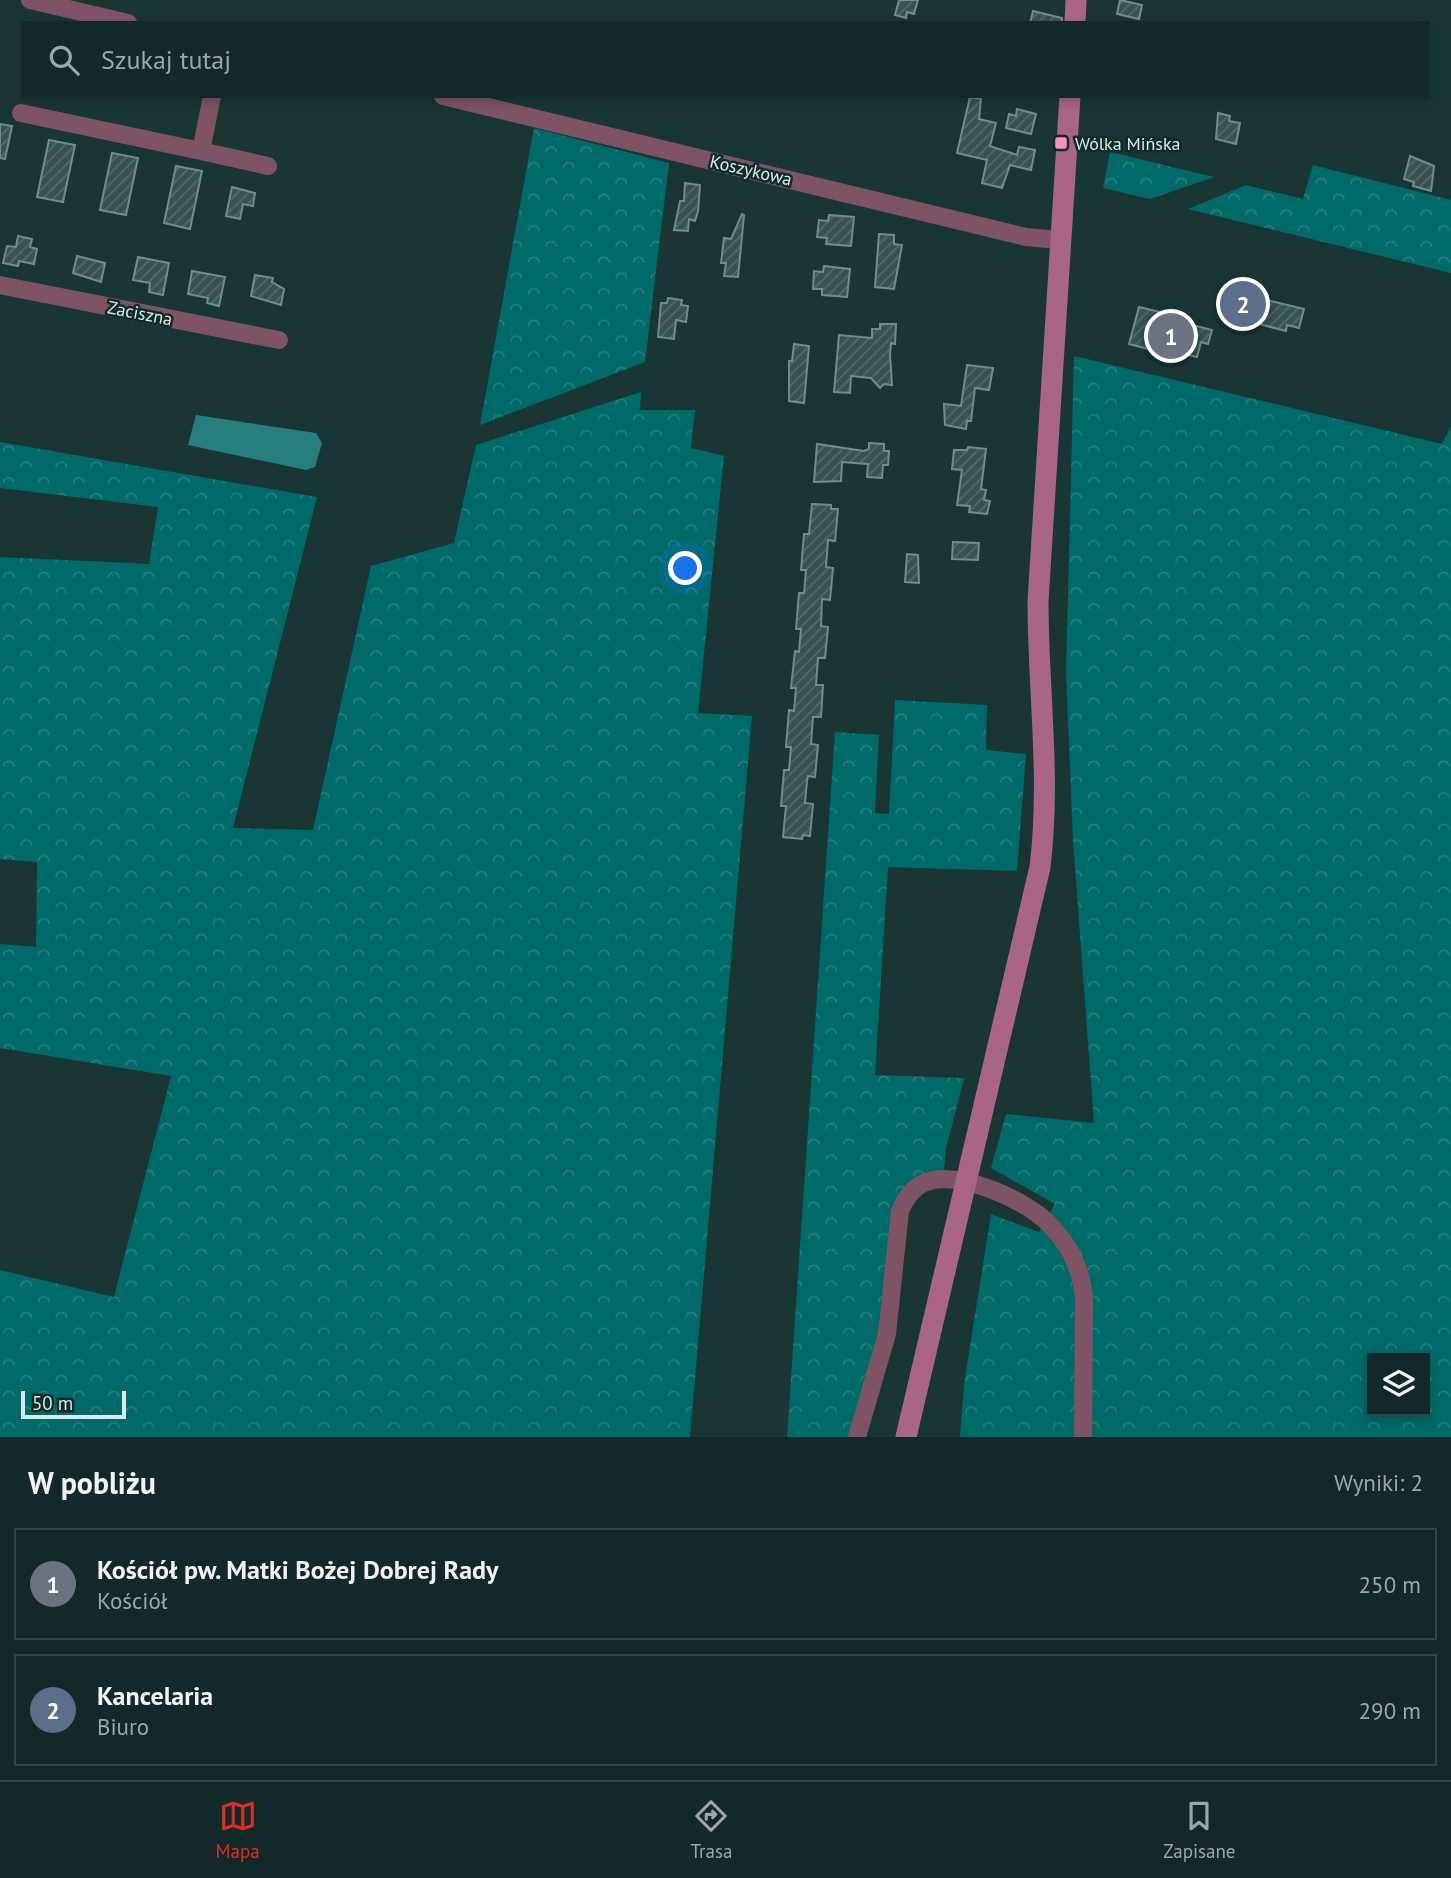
<!DOCTYPE html>
<html lang="pl">
<head>
<meta charset="utf-8">
<style>
	:root { --surface:#132828; --page:#203434; --text:#f1f3f6; --muted:#9da6a8; --line:#324445; --accent:#d93025 }
	body { margin:0; font-family:"PT Sans",sans-serif; background:var(--page); color:var(--text) }
	.controls { position:absolute; right:21px; bottom:21px; display:grid; overflow:hidden; border-radius:0px; box-shadow:0 4px 10px #0003 }
	.controls button { width:63px; height:63px; display:grid; place-items:center; padding:0; border:0; border-bottom:2px solid var(--line); background:var(--surface); color:var(--text); font:35px sans-serif }
	.scale { position:absolute; left:21px; bottom:18px; width:105px; box-sizing:border-box; padding-left:7px; border:4px solid #d9e9e8; border-top:0; font-size:19px; line-height:24px; white-space:nowrap; color:#d9e9e8; -webkit-text-stroke:5px #0f2c2b; paint-order:stroke }
	.you { position:absolute; left:686px; top:569px; width:24px; height:24px; margin:-18px; border:5px solid #fff; border-radius:50%; background:#1a73e8; box-shadow:0 0 0 10px #1a73e833 }
	.badge { display:grid; place-items:center; width:46px; height:46px; border-radius:50%; background:var(--accent); color:#fff; font-size:23px; font-weight:700 }
	.pin { position:absolute; translate:-50% -50%; border:4px solid #fff; box-shadow:0 2px 7px #0006 }
	.list { margin:0; padding:0; list-style:none }
	h2 { display:flex; justify-content:space-between; align-items:center; height:91px; margin:0; padding:0 28px; font-size:30px }
	h2 small { font-size:23px; font-weight:400; color:var(--muted) }
	.list li { display:grid; grid-template-columns:46px 1fr auto; gap:21px; align-items:center; box-sizing:border-box; height:112px; margin:0 14px 14px; padding:0 14px; border:2px solid var(--line); border-radius:0px }
	.list b { display:block; font-size:26px; white-space:nowrap }
	.list p { margin:0; font-size:23px; white-space:nowrap; color:var(--muted) }
	.list em { font-size:23px; font-style:normal; color:var(--muted) }
	.icon { flex:none; width:38px; height:38px; fill:none; stroke:currentColor; stroke-width:2; stroke-linecap:round; stroke-linejoin:round }
	.map { position:relative; flex:none; width:1451px; height:1437px; overflow:hidden }
	.search { position:absolute; background:var(--surface); box-shadow:0 4px 10px #0003; left:21px; right:21px; top:21px; height:77px; display:flex; align-items:center; gap:18px; box-sizing:border-box; padding:0 24px; border-radius:0px; color:var(--muted); font-size:26px }
	.sheet { height:343px; background:var(--surface) }
	nav { display:flex; justify-content:space-around; align-items:center; box-sizing:border-box; height:98px; border-top:2px solid var(--line); background:var(--surface); font-size:19px; color:var(--muted) }
	nav a { display:grid; justify-items:center; gap:4px }
	nav .on { color:var(--accent) }
	.map>svg:first-child { display:block }
</style>
</head>
<body>
<div class="map">
<svg width="1451" height="1437" viewBox="0 0 1451 1437">
	<defs>
		<pattern id="forest-crowns" width="20" height="18" patternUnits="userSpaceOnUse" patternTransform="scale(1.75)"><rect width="20" height="18" fill="#006a69"/><path d="M2 6a3 3 0 1 1 6 0M12 15a3 3 0 1 1 6 0" fill="none" stroke="#257f7e"/></pattern>
		<pattern id="building-hatch" width="6" height="6" patternUnits="userSpaceOnUse" patternTransform="scale(1.75)"><rect width="6" height="6" fill="#365251"/><path d="M-1 1l2-2M0 6l6-6M5 7l2-2" fill="none" stroke="#526b6a"/></pattern>
	</defs>
	<rect width="100%" height="100%" fill="#193635"/>
	<path fill="url(#forest-crowns)" fill-rule="evenodd" d="M 534,128 L 669,163 L 645,362 L 480,425 Z
		M 1110,152 L 1214,177 L 1150,199 L 1103,188 Z
		M 1313,165 L 1451,200 L 1451,273 L 1188,209 L 1246,185 L 1303,199 Z
		M 1074,356 L 1442,444 L 1451,426 L 1451,1437 L 960,1437 L 964,1384 L 991,1214 L 1039,1232 L 1055,1204 L 991,1168 L 1006,1114 L 1094,1123 L 1073,840 L 1066,673 ZM 1372,1358 L 1425,1358 L 1425,1411 L 1372,1411 Z
		M 641,392 L 640,410 L 695,410 L 691,448 L 724,456 L 698,713 L 752,716 L 690,1437 L 0,1437 L 0,1270 L 114,1297 L 171,1076 L 0,1048 L 0,944 L 36,947 L 37,862 L 0,859 L 0,557 L 149,564 L 158,507 L 0,488 L 0,442 L 317,497 L 233,828 L 313,830 L 371,566 L 454,543 L 476,445 Z
		M 895,700 L 987,705 L 986,750 L 1026,754 L 1017,871 L 888,867 L 875,1075 L 964,1078 L 946,1149 L 944,1170 L 927,1172 L 909,1182 L 878,1357 L 852,1437 L 787,1437 L 835,732 L 879,735 L 875,813 L 889,814 Z"/>
	<path fill="#267f7d" d="M 196,415 L 316,433 L 322,443 L 315,467 L 306,470 L 188,445 Z"/>
	<path fill="url(#building-hatch)" stroke="#6f8d8c" stroke-width="2" d="M 899,0 L 918,0 L 914,14 L 907,12 L 906,18 L 895,15 Z
		M 1120,0 L 1142,5 L 1139,19 L 1117,14 Z
		M 1033,11 L 1062,18 L 1062,23 L 1030,23 Z
		M 970,97 L 981,99 L 979,119 L 996,123 L 990,146 L 1017,155 L 1019,147 L 1035,150 L 1031,170 L 1010,165 L 1002,188 L 982,183 L 987,160 L 957,153 Z
		M 1017,109 L 1036,114 L 1031,134 L 1006,128 L 1009,114 L 1016,116 Z
		M 1218,113 L 1230,116 L 1229,121 L 1240,123 L 1236,144 L 1216,139 Z
		M 0,124 L 12,126 L 5,159 L 0,158 Z
		M 49,140 L 75,145 L 63,202 L 37,197 Z
		M 112,153 L 138,158 L 126,215 L 100,210 Z
		M 1410,156 L 1434,166 L 1431,191 L 1413,186 L 1414,182 L 1404,179 Z
		M 176,166 L 202,171 L 190,229 L 164,223 Z
		M 685,183 L 700,185 L 698,211 L 695,221 L 689,219 L 688,231 L 674,230 L 680,201 L 684,201 Z
		M 232,187 L 255,193 L 253,206 L 243,204 L 240,219 L 226,216 Z
		M 742,214 L 744,215 L 738,277 L 724,276 L 726,263 L 721,263 L 724,238 L 731,239 Z
		M 829,215 L 854,217 L 851,246 L 826,244 L 827,238 L 817,237 L 819,220 L 828,221 Z
		M 879,234 L 894,235 L 894,244 L 902,245 L 894,289 L 875,287 Z
		M 18,236 L 32,239 L 30,247 L 37,249 L 34,264 L 19,261 L 18,266 L 3,263 L 7,246 L 16,247 Z
		M 77,256 L 105,263 L 101,282 L 73,273 Z
		M 138,257 L 169,263 L 163,295 L 149,292 L 150,283 L 133,280 Z
		M 824,266 L 850,269 L 847,297 L 822,295 L 822,289 L 813,289 L 814,271 L 823,272 Z
		M 192,271 L 225,277 L 219,306 L 207,303 L 208,298 L 188,294 Z
		M 255,275 L 273,278 L 272,282 L 284,289 L 281,305 L 251,296 Z
		M 1234,292 L 1304,309 L 1299,328 L 1287,325 L 1286,331 L 1228,316 Z
		M 668,298 L 682,300 L 681,305 L 688,306 L 686,322 L 676,320 L 674,339 L 658,337 L 661,303 L 667,303 Z
		M 1139,307 L 1189,319 L 1188,324 L 1212,330 L 1208,344 L 1201,342 L 1197,357 L 1180,353 L 1179,357 L 1129,344 Z
		M 880,324 L 896,324 L 895,344 L 891,343 L 890,355 L 892,385 L 884,384 L 880,388 L 871,378 L 851,376 L 850,393 L 834,392 L 839,335 L 872,338 L 872,329 L 880,329 Z
		M 794,344 L 809,346 L 804,403 L 789,401 L 789,361 L 792,361 Z
		M 967,365 L 993,368 L 989,390 L 975,388 L 971,421 L 967,421 L 966,429 L 945,425 L 944,404 L 961,406 Z
		M 869,443 L 884,444 L 884,451 L 889,451 L 888,465 L 883,465 L 882,478 L 867,477 L 868,464 L 842,462 L 841,481 L 814,482 L 817,444 L 864,451 L 869,449 Z
		M 968,447 L 986,449 L 981,489 L 986,490 L 984,500 L 990,501 L 987,514 L 969,512 L 970,506 L 957,505 L 962,470 L 952,469 L 954,450 L 967,450 Z
		M 812,504 L 831,505 L 831,509 L 838,509 L 835,541 L 828,540 L 826,567 L 833,568 L 830,600 L 822,599 L 821,626 L 828,627 L 825,658 L 818,658 L 816,685 L 823,685 L 821,717 L 813,717 L 811,744 L 818,745 L 815,777 L 808,776 L 807,781 L 805,803 L 813,804 L 810,836 L 803,835 L 802,839 L 783,837 L 786,806 L 781,806 L 784,770 L 789,770 L 791,747 L 786,747 L 789,710 L 794,711 L 796,688 L 791,688 L 795,651 L 799,652 L 801,629 L 796,629 L 799,593 L 804,593 L 806,570 L 801,570 L 804,534 L 809,534 Z
		M 953,542 L 979,543 L 978,560 L 952,559 Z
		M 907,554 L 918,555 L 919,583 L 905,582 Z"/>
	<g fill="none" stroke-linecap="round" stroke-linejoin="round">
		<path stroke="#7e5366" stroke-width="18" d="M 30,0 L 128,23
			M 212,96 L 201,151 L 268,166
			M 443,96 L 1026,237 L 1059,240
			M 21,113 L 201,151
			M 0,285 L 279,340
			M 857,1437 L 887,1334 L 900,1211 C 905,1199 912,1188 924,1183 C 955,1168 1026,1200 1048,1223 C 1069,1244 1082,1270 1084,1299 L 1083,1437"/>
		<path stroke="#a96585" stroke-width="21" d="M 1075,23 L 1076,0
			M 906,1437 L 1040,867 C 1051,778 1038,690 1038,601 L 1070,96"/>
	</g>
	<rect fill="#fc8fc2" stroke="#0f2c2b" stroke-width="2.5" x="1054" y="136" width="14" height="14" rx="3.5"/>
	<g text-anchor="middle" dominant-baseline="central" stroke-width="5" stroke-linejoin="round" paint-order="stroke">
		<g font-size="18" fill="#d9e9e8" stroke="#0f2c2b" text-anchor="start">
			<text x="1075" y="143">Wólka Mińska</text>
		</g>
		<g font-size="18" fill="#d9e9e8" stroke="#0f2c2b">
			<text transform="translate(751 170) rotate(13)">Koszykowa</text>
			<text transform="translate(140 313) rotate(11)">Zaciszna</text>
		</g>
	</g>
</svg>
<div class="controls">
<button><svg class="icon" aria-label="layers" viewBox="0 0 24 24"><path d="M12 4l9 5-9 5-9-5zM3 14l9 5 9-5"/></svg></button>
</div>
<div class="scale">50 m</div>
<div class="you"></div>
<div class="pin badge" style="left:1171px;top:336px;background:#6b7280">1</div>
<div class="pin badge" style="left:1243px;top:304px;background:#5c6f8a">2</div>
<div class="search"><svg class="icon" aria-label="search" viewBox="0 0 24 24"><circle cx="10" cy="10" r="6"/><path d="M15 15l6 6"/></svg>Szukaj tutaj</div>
</div>
<section class="sheet">
<h2>W pobliżu<small>Wyniki: 2</small></h2>
<ul class="list">
<li><span class="badge" style="background:#6b7280">1</span><div><b>Kościół pw. Matki Bożej Dobrej Rady</b><p>Kościół</p></div><em>250 m</em></li>
<li><span class="badge" style="background:#5c6f8a">2</span><div><b>Kancelaria</b><p>Biuro</p></div><em>290 m</em></li>
</ul>
</section>
<nav>
<a class="on"><svg class="icon" aria-label="map" viewBox="0 0 24 24"><path d="M3 6l6-2 6 2 6-2v14l-6 2-6-2-6 2zM9 4v14M15 6v14"/></svg>Mapa</a>
<a><svg class="icon" aria-label="directions" viewBox="0 0 24 24"><path d="M12 3l9 9-9 9-9-9zM9 14v-3h6M13 9l2 2-2 2"/></svg>Trasa</a>
<a><svg class="icon" aria-label="saved" viewBox="0 0 24 24"><path d="M7 4h10v16l-5-4-5 4z"/></svg>Zapisane</a>
</nav>
</body>
</html>
